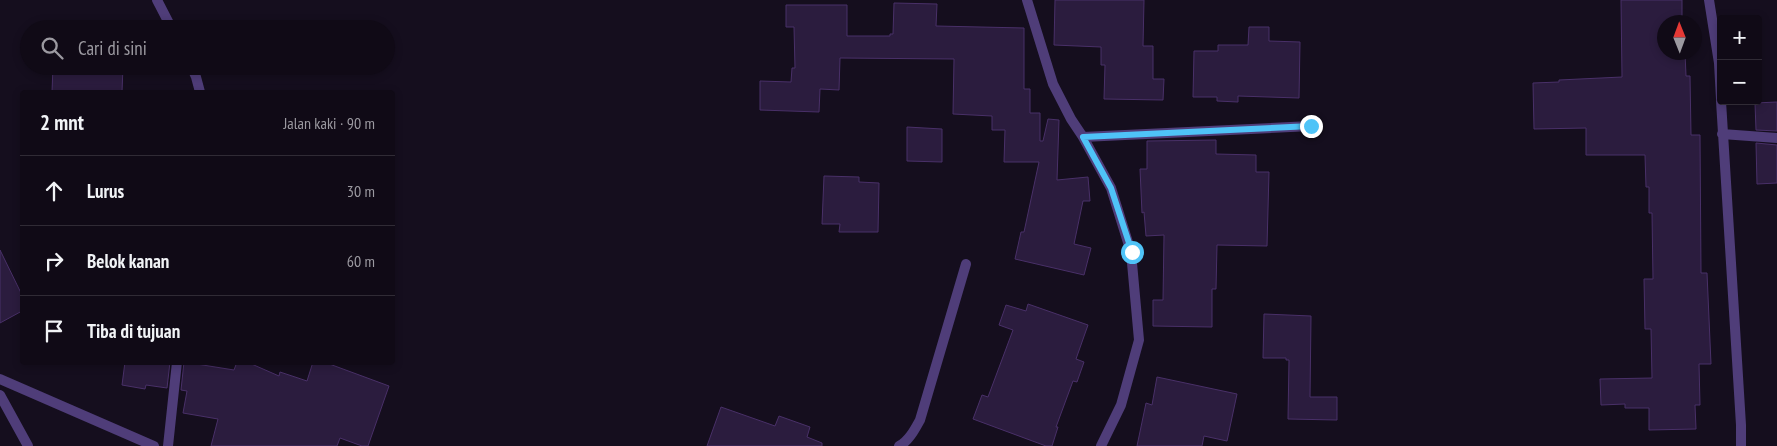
<!DOCTYPE html>
<html lang="id">
<head>
<meta charset="utf-8">
<style>
	:root { --surface:#100a16; --page:#1e1823; --text:#f1f3f6; --muted:#9c9aa1; --line:#302b35 }
	body { margin:0; font-family:"PT Sans Narrow",sans-serif; background:var(--page); color:var(--text) }
	.controls { position:absolute; right:15px; top:15px; display:grid; overflow:hidden; border-radius:5px; box-shadow:0 2px 8px #0003 }
	.controls button { width:45px; height:45px; display:grid; place-items:center; padding:0; border:0; border-bottom:1px solid var(--line); background:var(--surface); color:var(--text); font:25px sans-serif }
	.compass { position:absolute; left:1657px; top:15px; width:45px; height:45px; border-radius:50%; background:var(--surface); box-shadow:0 2px 8px #0003; rotate:359deg }
	.stop { position:absolute; width:15px; height:15px; margin:-11px; border:4px solid #4fc3f7; border-radius:50%; background:#fff }
	.stop.end { background:#4fc3f7; border-color:#fff; box-shadow:0 1px 5px #0008 }
	.list { margin:0; padding:0; list-style:none }
	h2 { display:flex; justify-content:space-between; align-items:center; height:65px; margin:0; padding:0 20px; font-size:21px }
	h2 small { font-size:16px; font-weight:400; color:var(--muted) }
	.list li { display:grid; grid-template-columns:32px 1fr auto; gap:15px; align-items:center; box-sizing:border-box; height:70px; padding:0 20px; border-top:1px solid var(--line) }
	.list b { display:block; font-size:19px; white-space:nowrap }
	.list em { font-size:16px; font-style:normal; color:var(--muted) }
	.icon { flex:none; width:28px; height:28px; fill:none; stroke:currentColor; stroke-width:2; stroke-linecap:round; stroke-linejoin:round }
	.map { position:relative; flex:none; width:1777px; height:446px; overflow:hidden }
	.search { position:absolute; background:var(--surface); box-shadow:0 2px 8px #0003; left:20px; top:20px; width:375px; height:55px; display:flex; align-items:center; gap:12px; box-sizing:border-box; padding:0 18px; border-radius:28px; color:var(--muted); font-size:19px }
	.panel { position:absolute; background:var(--surface); box-shadow:0 2px 8px #0003; left:20px; top:90px; width:375px; height:275px; border-radius:5px }
	.map>svg:first-child { display:block }
</style>
</head>
<body>
<div class="map">
<svg width="1777" height="446" viewBox="0 0 1777 446">
	<rect width="100%" height="100%" fill="#150e1e"/>
	<path fill="#2b1c3e" stroke="#493068" d="M 1055,0 L 1144,0 L 1143,46 L 1153,46 L 1153,79 L 1164,79 L 1163,100 L 1104,99 L 1105,65 L 1101,65 L 1101,47 L 1054,45 Z
		M 1621,0 L 1682,0 L 1682,17 L 1685,17 L 1685,22 L 1664,22 L 1664,52 L 1685,52 L 1686,76 L 1690,76 L 1691,135 L 1700,135 L 1701,273 L 1707,273 L 1711,364 L 1699,364 L 1700,405 L 1695,405 L 1696,429 L 1649,430 L 1649,408 L 1625,408 L 1625,404 L 1601,405 L 1600,379 L 1652,378 L 1651,329 L 1645,329 L 1644,279 L 1653,279 L 1652,213 L 1649,213 L 1649,187 L 1646,187 L 1645,155 L 1586,155 L 1586,128 L 1534,129 L 1533,83 L 1559,82 L 1559,80 L 1622,77 Z
		M 894,3 L 937,4 L 936,26 L 1024,28 L 1024,89 L 1030,89 L 1030,113 L 1040,113 L 1040,141 L 1043,141 L 1048,119 L 1059,120 L 1057,180 L 1088,177 L 1090,201 L 1083,201 L 1074,244 L 1091,248 L 1084,275 L 1015,259 L 1021,232 L 1024,232 L 1039,162 L 1004,162 L 1005,130 L 992,130 L 992,116 L 953,114 L 954,59 L 840,58 L 839,90 L 820,89 L 819,112 L 760,110 L 760,81 L 791,82 L 792,68 L 795,68 L 794,27 L 786,27 L 786,5 L 847,5 L 847,36 L 890,36 L 890,34 L 893,34 Z
		M 1249,27 L 1269,27 L 1269,41 L 1300,42 L 1299,98 L 1238,96 L 1238,102 L 1217,101 L 1217,97 L 1193,97 L 1194,51 L 1218,51 L 1218,45 L 1248,45 Z
		M 53,66 L 123,66 L 122,92 L 52,92 Z
		M 1777,102 L 1777,131 L 1756,130 L 1755,103 Z
		M 907,127 L 942,129 L 942,162 L 907,161 Z
		M 1216,140 L 1216,154 L 1256,155 L 1256,172 L 1269,172 L 1267,246 L 1217,245 L 1216,289 L 1212,289 L 1212,327 L 1153,326 L 1153,300 L 1163,300 L 1164,235 L 1146,236 L 1144,212 L 1142,213 L 1140,169 L 1147,169 L 1147,141 Z
		M 1756,143 L 1777,145 L 1777,183 L 1757,184 Z
		M 824,176 L 859,177 L 859,182 L 879,183 L 878,232 L 839,232 L 840,224 L 822,224 Z
		M 0,250 L 22,295 L 22,311 L 0,323 Z
		M 1028,304 L 1088,325 L 1076,359 L 1084,362 L 1077,382 L 1073,381 L 1056,427 L 1058,427 L 1052,446 L 1046,446 L 973,419 L 982,395 L 988,397 L 1013,330 L 999,325 L 1006,305 L 1026,311 Z
		M 1264,314 L 1311,316 L 1310,397 L 1337,397 L 1337,420 L 1288,419 L 1289,360 L 1286,360 L 1286,358 L 1263,358 Z
		M 125,362 L 170,362 L 167,388 L 146,385 L 145,389 L 122,385 Z
		M 184,362 L 234,370 L 237,362 L 247,362 L 279,376 L 280,372 L 307,381 L 313,362 L 324,362 L 389,386 L 368,446 L 362,446 L 340,438 L 337,446 L 211,446 L 218,419 L 183,413 L 187,391 L 181,390 Z
		M 1157,377 L 1237,394 L 1227,441 L 1204,436 L 1202,446 L 1137,446 L 1146,403 L 1152,405 Z
		M 721,407 L 775,426 L 779,416 L 810,427 L 807,437 L 822,443 L 822,446 L 707,446 Z"/>
	<g fill="none" stroke-linecap="round" stroke-linejoin="round">
		<path stroke="#4f3d79" stroke-width="10" d="M 157,0 L 172,29
			M 1027,0 L 1053,84 L 1071,119 L 1083,137 L 1111,188 L 1131,252 L 1139,340 L 1121,405 L 1101,446
			M 1709,0 L 1719,63 L 1721,99
			M 191,66 L 196,77 L 200,92
			M 1721,101 L 1741,425 L 1741,446
			M 1722,134 L 1777,138
			M 1083,137 L 1311,126
			M 0,379 L 154,446
			M 0,395 L 28,446
			M 168,446 L 177,362
			M 899,446 C 909,441 915,429 920,420 L 966,264"/>
	</g>
	<g fill="none" stroke-linecap="round" stroke-linejoin="round">
		<path stroke="#4fc3f7" stroke-width="6" d="M 1132,252 L 1111,188 L 1083,137 L 1311,126"/>
	</g>
</svg>
<div class="controls">
<button>+</button>
<button>−</button>
</div>
<svg class="compass" viewBox="-18 -18 36 36"><path d="M0-13l5 13h-10z" fill="#e53935"/><path d="M0 13l5-13h-10z" fill="#9c9aa1"/></svg>
<div class="stop" style="left:1132px;top:252px"></div>
<div class="stop end" style="left:1311px;top:126px"></div>
<div class="search"><svg class="icon" aria-label="search" viewBox="0 0 24 24"><circle cx="10" cy="10" r="6"/><path d="M15 15l6 6"/></svg>Cari di sini</div>
<section class="panel">
<h2>2 mnt<small>Jalan kaki · 90 m</small></h2>
<ul class="list">
<li><svg class="icon" aria-label="ahead" viewBox="0 0 24 24"><path d="M12 20V5M6 11l6-6 6 6"/></svg><div><b>Lurus</b></div><em>30 m</em></li>
<li><svg class="icon" aria-label="right" viewBox="0 0 24 24"><path d="M7 20v-9h11M14 6l5 5-5 5"/></svg><div><b>Belok kanan</b></div><em>60 m</em></li>
<li><svg class="icon" aria-label="arrive" viewBox="0 0 24 24"><path d="M6 21V4h12l-3 4 3 4H6"/></svg><div><b>Tiba di tujuan</b></div></li>
</ul>
</section>
</div>
</body>
</html>
